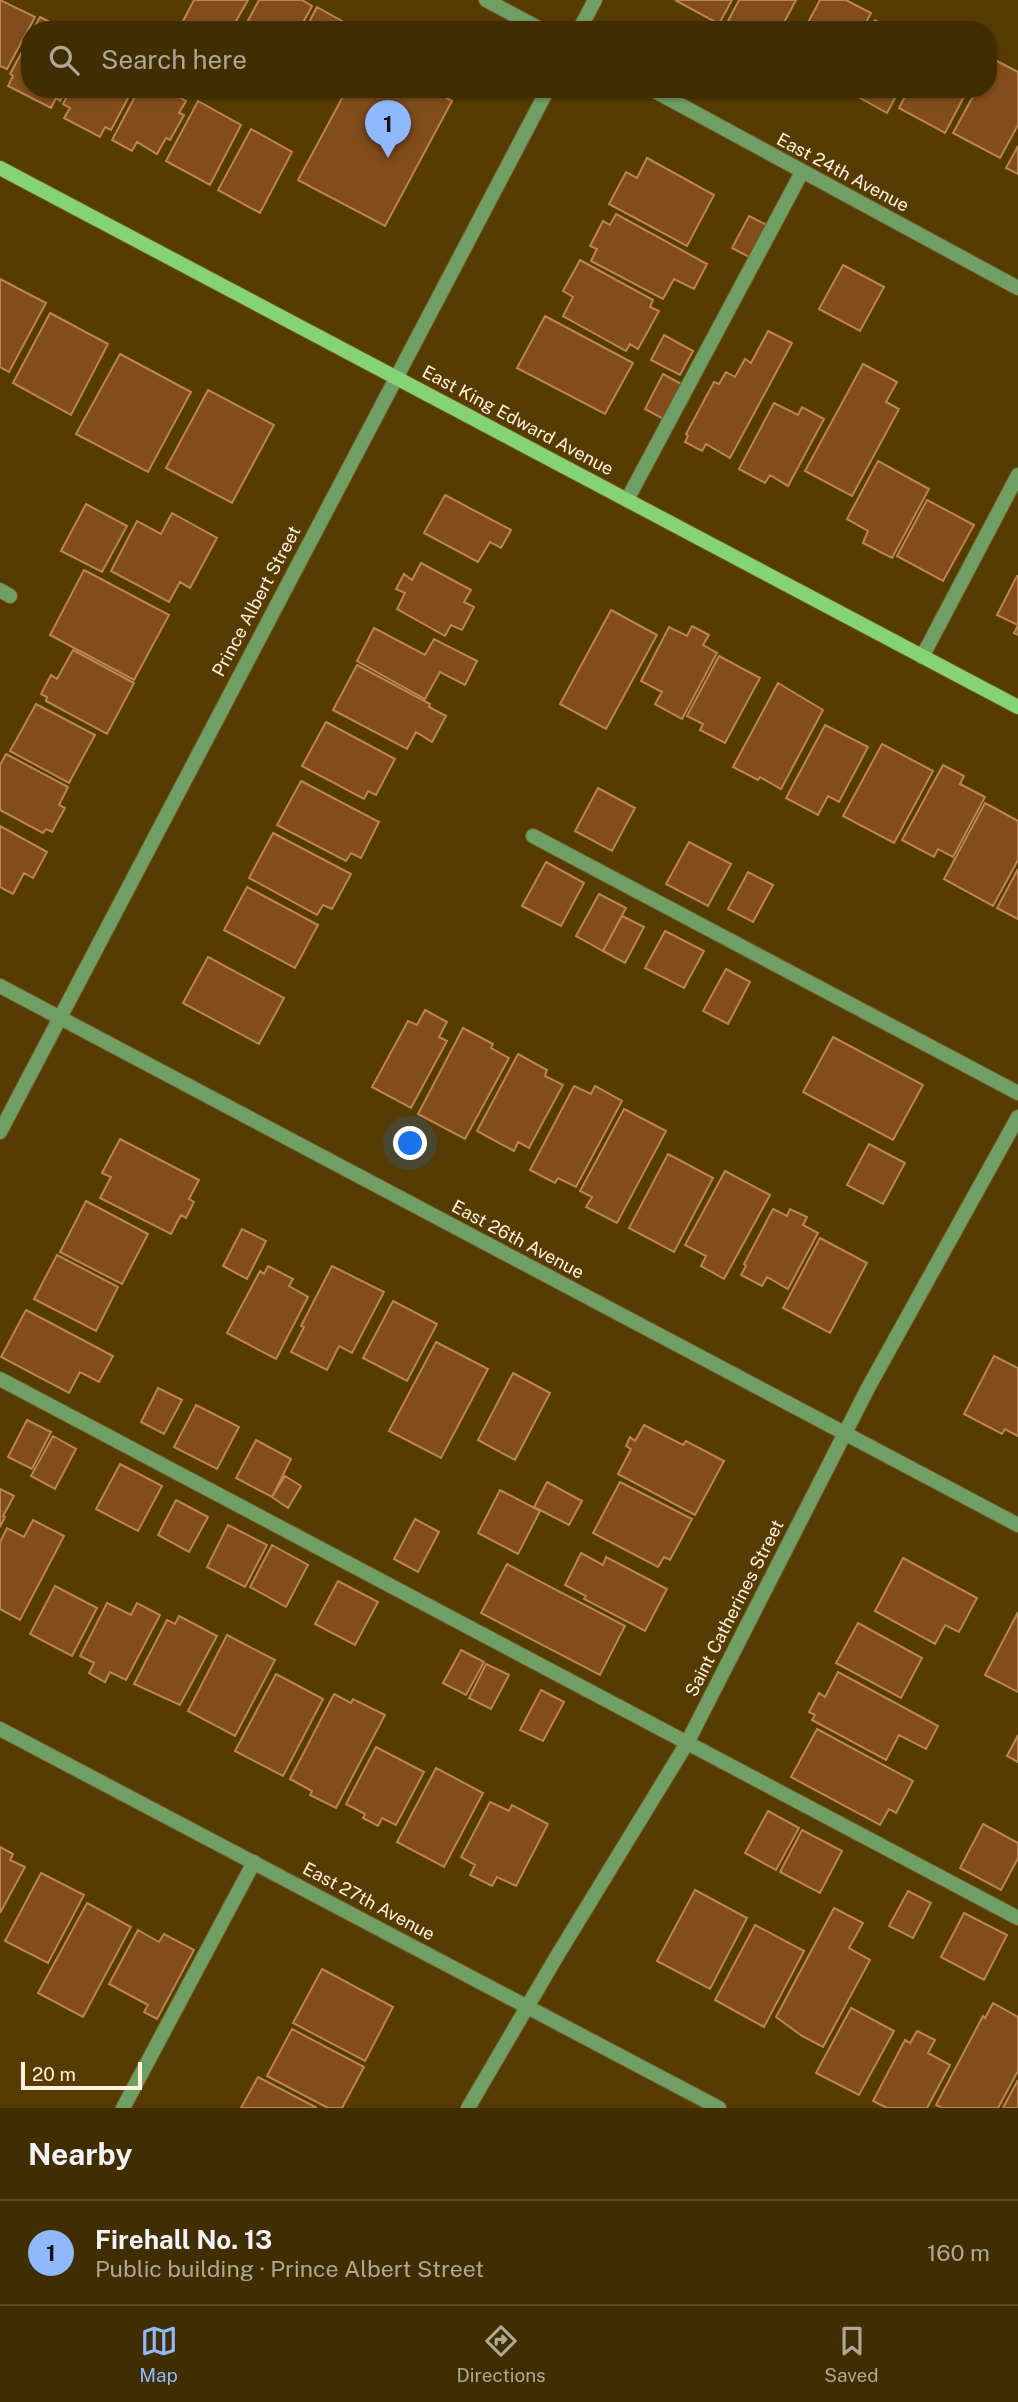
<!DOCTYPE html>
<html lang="en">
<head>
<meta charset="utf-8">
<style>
	:root { --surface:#402d02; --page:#4b3911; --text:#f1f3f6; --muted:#aea899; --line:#594924; --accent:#8fb8fd }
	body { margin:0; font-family:"Public Sans",sans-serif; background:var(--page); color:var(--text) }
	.scale { position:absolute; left:21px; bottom:18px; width:121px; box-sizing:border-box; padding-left:7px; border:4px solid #fef2df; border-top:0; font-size:19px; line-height:24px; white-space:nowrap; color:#fef2df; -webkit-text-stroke:5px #563c02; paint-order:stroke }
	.you { position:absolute; left:411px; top:1144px; width:24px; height:24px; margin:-18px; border:5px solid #fff; border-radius:50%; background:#1a73e8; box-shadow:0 0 0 10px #1a73e833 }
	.badge { display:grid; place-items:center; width:46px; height:46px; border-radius:50%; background:var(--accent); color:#111; font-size:23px; font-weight:700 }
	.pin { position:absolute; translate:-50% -58px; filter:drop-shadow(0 2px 4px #0008) }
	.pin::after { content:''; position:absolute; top:37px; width:24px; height:21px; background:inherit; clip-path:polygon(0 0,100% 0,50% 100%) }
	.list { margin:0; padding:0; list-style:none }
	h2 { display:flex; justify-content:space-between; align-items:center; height:91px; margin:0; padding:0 28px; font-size:30px }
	h2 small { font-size:23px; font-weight:400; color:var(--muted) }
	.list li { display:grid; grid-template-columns:46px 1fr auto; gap:21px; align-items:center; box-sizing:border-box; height:105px; padding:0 28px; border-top:2px solid var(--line) }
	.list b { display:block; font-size:26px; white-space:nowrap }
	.list p { margin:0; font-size:23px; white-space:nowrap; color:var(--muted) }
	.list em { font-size:23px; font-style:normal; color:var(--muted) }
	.icon { flex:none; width:38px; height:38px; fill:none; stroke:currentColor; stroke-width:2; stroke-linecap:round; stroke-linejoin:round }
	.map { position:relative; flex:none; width:1018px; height:2108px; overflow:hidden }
	.search { position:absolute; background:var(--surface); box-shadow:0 2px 5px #0004; left:21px; right:21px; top:21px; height:77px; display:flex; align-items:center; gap:18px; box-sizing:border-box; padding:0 24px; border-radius:28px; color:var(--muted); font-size:26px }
	.sheet { height:196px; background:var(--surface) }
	nav { display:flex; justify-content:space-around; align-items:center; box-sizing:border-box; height:98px; border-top:2px solid var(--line); background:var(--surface); font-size:19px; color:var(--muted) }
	nav a { display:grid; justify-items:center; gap:4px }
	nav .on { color:var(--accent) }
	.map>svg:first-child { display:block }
</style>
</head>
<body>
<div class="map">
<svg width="1018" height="2108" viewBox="0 0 1018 2108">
	<rect width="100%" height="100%" fill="#563c02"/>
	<path fill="#824d1b" stroke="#bc8453" stroke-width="2" d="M 0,0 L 35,17 L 7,69 L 0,66 Z
		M 194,0 L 248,0 L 231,30 L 220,24 L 217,30 L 191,30 L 181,25 Z
		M 259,0 L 302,0 L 312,6 L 299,30 L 243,30 Z
		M 675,0 L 732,0 L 719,24 Z
		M 739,0 L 796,0 L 780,30 L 730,30 L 725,27 Z
		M 820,0 L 846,0 L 871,13 L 862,30 L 804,30 Z
		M 317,7 L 358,30 L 305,30 Z
		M 40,17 L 65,30 L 33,30 Z
		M 875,20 L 893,30 L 869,30 Z
		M 30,37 L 30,89 L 66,89 L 60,101 L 56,98 L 51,108 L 8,86 L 13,76 L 10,74 Z
		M 993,59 L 1018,72 L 1018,125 L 1000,158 L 953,133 L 977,89 L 988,89 L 988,68 Z
		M 71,89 L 133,89 L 111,130 L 105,127 L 100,137 L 64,118 L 70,108 L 63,104 Z
		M 139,89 L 165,89 L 186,101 L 179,113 L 184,115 L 170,140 L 166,138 L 157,154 L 137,142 L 132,151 L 112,140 Z
		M 347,89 L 430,89 L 452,101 L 385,226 L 298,180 Z
		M 844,89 L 900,89 L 887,113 Z
		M 909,89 L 968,89 L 945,133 L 899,108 Z
		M 198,101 L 241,125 L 210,185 L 166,161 Z
		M 251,129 L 292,152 L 260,213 L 218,190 Z
		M 1018,146 L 1018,174 L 1006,168 Z
		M 647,158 L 714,195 L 687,246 L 609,204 L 626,172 L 637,178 Z
		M 616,214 L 707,264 L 694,289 L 674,279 L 663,299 L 591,261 L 597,249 L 590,246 L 603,221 L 610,225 Z
		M 749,216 L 771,227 L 753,259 L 732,248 Z
		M 580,260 L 653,300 L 650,307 L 659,311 L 638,349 L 630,344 L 626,351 L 563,316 L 573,297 L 563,291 Z
		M 843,265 L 884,287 L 860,331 L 819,309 Z
		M 0,279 L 46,303 L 9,372 L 0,367 Z
		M 50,313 L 108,344 L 71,415 L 13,383 Z
		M 545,316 L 633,363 L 605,414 L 517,368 Z
		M 768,331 L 792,343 L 730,458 L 706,444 L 702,451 L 685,442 L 688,436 L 686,434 L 714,382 L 719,384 L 726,372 L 735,377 L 745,359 L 751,363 Z
		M 664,335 L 693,351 L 680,375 L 651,360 Z
		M 120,354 L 191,392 L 148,472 L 76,434 Z
		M 863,364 L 897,382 L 886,402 L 899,409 L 852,496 L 805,471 Z
		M 663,374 L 685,386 L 667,421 L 645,409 Z
		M 208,390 L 274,425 L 232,503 L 166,468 Z
		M 774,403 L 798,415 L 802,407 L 824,419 L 788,486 L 770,475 L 765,483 L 739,469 Z
		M 878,461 L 929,489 L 892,558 L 863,543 L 868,531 L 847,519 Z
		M 445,495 L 511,530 L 501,548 L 490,542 L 478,562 L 424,533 Z
		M 927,500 L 974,525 L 943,581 L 897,556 Z
		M 86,504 L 127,526 L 102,572 L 61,551 Z
		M 172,513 L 217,538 L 190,588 L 180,582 L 169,602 L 111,571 L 137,521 L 161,534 Z
		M 421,563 L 471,590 L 464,602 L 474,607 L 462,630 L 451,625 L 445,636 L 397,609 L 405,593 L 396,589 L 404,574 L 412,580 Z
		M 84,570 L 169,615 L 134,680 L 50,635 Z
		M 1017,576 L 1018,576 L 1018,635 L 1014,633 L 1018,625 L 997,615 Z
		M 611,610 L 657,635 L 606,729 L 560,704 Z
		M 692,626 L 709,635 L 703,645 L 717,653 L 682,719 L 655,704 L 662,692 L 641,681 L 669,627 L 687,636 Z
		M 374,628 L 425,655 L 434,639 L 477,661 L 465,685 L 440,672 L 425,699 L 357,661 Z
		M 73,650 L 134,683 L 107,734 L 46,701 L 47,697 L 41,694 L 51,675 L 57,679 Z
		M 719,656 L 760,678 L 725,743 L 700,730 L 703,724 L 687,716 Z
		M 357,665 L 430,704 L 429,707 L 446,716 L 432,742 L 416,732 L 407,749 L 333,710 Z
		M 778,683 L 823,710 L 781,789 L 760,777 L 758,780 L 733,767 Z
		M 36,704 L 95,735 L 69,783 L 10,751 Z
		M 326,722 L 395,759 L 376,795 L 368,791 L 364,799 L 302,766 Z
		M 825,725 L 868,747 L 839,802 L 828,796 L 818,815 L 786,798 Z
		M 882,744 L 933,771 L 894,843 L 843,816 Z
		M 6,754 L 68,787 L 59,805 L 65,808 L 52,832 L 46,829 L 43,833 L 0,810 L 0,765 Z
		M 943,765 L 964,776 L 960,784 L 985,797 L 953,857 L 938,849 L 934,857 L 902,840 Z
		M 301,781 L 379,822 L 361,858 L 351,853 L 346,861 L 277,825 Z
		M 598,788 L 635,808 L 612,851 L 575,831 Z
		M 985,803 L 1018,821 L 1018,860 L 993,906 L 944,879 Z
		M 0,826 L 47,852 L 33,878 L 24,873 L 13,894 L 0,887 Z
		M 273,833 L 351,874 L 332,909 L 323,905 L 317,915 L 249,878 Z
		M 689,842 L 731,864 L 708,906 L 666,884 Z
		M 546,862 L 584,883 L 561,926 L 522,906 Z
		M 1018,869 L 1018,919 L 997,908 Z
		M 748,872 L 773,885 L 753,922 L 728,909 Z
		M 247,887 L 318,925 L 295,968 L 224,930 Z
		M 599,894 L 626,908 L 603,951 L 576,936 Z
		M 622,916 L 644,927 L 625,963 L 603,951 Z
		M 665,931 L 704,951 L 684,988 L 645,968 Z
		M 208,957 L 284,998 L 259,1044 L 183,1003 Z
		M 726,969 L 750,982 L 728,1024 L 703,1011 Z
		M 425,1010 L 447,1022 L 439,1037 L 447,1041 L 411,1108 L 372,1087 L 408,1021 L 417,1025 Z
		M 463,1028 L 493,1044 L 491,1048 L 509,1058 L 465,1139 L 418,1114 Z
		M 833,1037 L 923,1085 L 893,1140 L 803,1092 Z
		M 518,1054 L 547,1070 L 545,1076 L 563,1085 L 529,1148 L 518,1142 L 514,1151 L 477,1131 Z
		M 574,1086 L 591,1094 L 595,1086 L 622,1101 L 576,1187 L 558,1178 L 555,1183 L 530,1170 Z
		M 624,1109 L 666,1131 L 617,1223 L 586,1207 L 592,1197 L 580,1191 Z
		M 120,1139 L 199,1180 L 189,1199 L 194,1202 L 186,1218 L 181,1215 L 171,1234 L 100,1198 L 111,1177 L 102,1173 Z
		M 869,1144 L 905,1163 L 883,1204 L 847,1185 Z
		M 668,1154 L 713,1178 L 674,1252 L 629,1228 Z
		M 725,1171 L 770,1195 L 724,1279 L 701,1266 L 706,1256 L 685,1245 Z
		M 86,1201 L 148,1234 L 122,1284 L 60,1252 Z
		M 773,1209 L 787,1216 L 790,1209 L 807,1217 L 803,1225 L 818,1233 L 788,1289 L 767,1277 L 762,1286 L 741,1275 L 746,1266 L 744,1264 Z
		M 242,1229 L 266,1241 L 247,1279 L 223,1266 Z
		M 820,1238 L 867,1263 L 830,1333 L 783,1308 Z
		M 57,1255 L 118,1287 L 96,1331 L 34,1299 Z
		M 268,1266 L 293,1279 L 289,1286 L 308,1297 L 276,1359 L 227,1333 L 260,1271 L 264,1274 Z
		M 332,1266 L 384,1292 L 352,1353 L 339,1346 L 327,1370 L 291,1352 L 304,1327 L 301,1326 Z
		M 393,1301 L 437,1324 L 407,1381 L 363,1358 Z
		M 26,1310 L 113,1356 L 99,1382 L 80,1372 L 69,1393 L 1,1357 Z
		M 436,1342 L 488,1369 L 441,1458 L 389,1431 Z
		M 994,1356 L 1018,1368 L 1018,1436 L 1005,1429 L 1002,1434 L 964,1414 Z
		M 513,1373 L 550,1393 L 515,1460 L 478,1440 Z
		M 158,1388 L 182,1400 L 164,1434 L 141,1422 Z
		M 196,1405 L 239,1427 L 217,1469 L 174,1447 Z
		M 27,1420 L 51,1432 L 32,1469 L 8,1457 Z
		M 644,1425 L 683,1445 L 686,1441 L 724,1461 L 695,1515 L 618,1474 L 631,1449 L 626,1446 L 630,1437 L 635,1441 Z
		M 53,1436 L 76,1449 L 55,1489 L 31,1476 Z
		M 256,1440 L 291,1459 L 272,1497 L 236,1478 Z
		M 120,1464 L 162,1486 L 138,1531 L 96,1509 Z
		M 285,1476 L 301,1486 L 288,1508 L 272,1497 Z
		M 547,1482 L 582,1501 L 569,1525 L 534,1507 Z
		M 620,1482 L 692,1519 L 670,1560 L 664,1557 L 658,1567 L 593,1533 Z
		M 0,1489 L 14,1496 L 3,1516 L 5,1517 L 0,1527 Z
		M 500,1490 L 540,1511 L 518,1554 L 478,1533 Z
		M 176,1500 L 208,1517 L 189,1552 L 158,1535 Z
		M 415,1519 L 439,1532 L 418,1572 L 394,1559 Z
		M 33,1520 L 64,1536 L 20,1620 L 0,1609 L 0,1542 L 7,1528 L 24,1537 Z
		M 228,1525 L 267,1545 L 245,1587 L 207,1567 Z
		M 272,1545 L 308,1565 L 286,1607 L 250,1587 Z
		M 581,1553 L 603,1565 L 606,1557 L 667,1589 L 645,1631 L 584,1599 L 586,1596 L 565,1585 Z
		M 903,1558 L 977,1598 L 959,1632 L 945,1625 L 935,1644 L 875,1611 Z
		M 507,1564 L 625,1626 L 600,1675 L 481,1613 Z
		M 338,1581 L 378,1602 L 355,1645 L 315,1624 Z
		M 55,1586 L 97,1608 L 72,1656 L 30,1634 Z
		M 107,1603 L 131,1615 L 137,1603 L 160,1615 L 126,1680 L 110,1672 L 105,1682 L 89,1673 L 94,1663 L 80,1656 Z
		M 1018,1612 L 1018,1692 L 985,1675 Z
		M 179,1616 L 217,1636 L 180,1705 L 134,1684 L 167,1620 L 175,1624 Z
		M 858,1623 L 922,1658 L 901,1698 L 836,1663 Z
		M 227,1635 L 275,1660 L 235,1736 L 188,1711 Z
		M 461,1650 L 484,1662 L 466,1695 L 443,1683 Z
		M 486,1664 L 509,1675 L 491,1709 L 469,1698 Z
		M 838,1672 L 938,1726 L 926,1749 L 899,1735 L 886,1760 L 812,1720 L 815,1715 L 809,1712 L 819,1693 L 825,1697 Z
		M 276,1674 L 323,1699 L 283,1776 L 235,1751 Z
		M 541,1690 L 564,1702 L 543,1741 L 520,1730 Z
		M 334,1694 L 351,1703 L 353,1699 L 385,1715 L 336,1808 L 310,1795 L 312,1791 L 290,1779 Z
		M 817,1729 L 913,1781 L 896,1813 L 889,1809 L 880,1825 L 791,1777 Z
		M 1018,1735 L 1018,1762 L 1007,1756 Z
		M 376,1747 L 424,1772 L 396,1825 L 382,1818 L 378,1826 L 363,1818 L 365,1814 L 346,1804 Z
		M 436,1768 L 483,1793 L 444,1867 L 397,1842 Z
		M 490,1802 L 509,1811 L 512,1805 L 548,1824 L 516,1886 L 497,1877 L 492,1886 L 470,1875 L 475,1865 L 461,1857 Z
		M 768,1811 L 799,1828 L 776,1870 L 745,1853 Z
		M 983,1824 L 1018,1843 L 1018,1858 L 1001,1890 L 960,1868 Z
		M 802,1830 L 842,1851 L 820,1893 L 780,1872 Z
		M 0,1847 L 13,1854 L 10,1860 L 25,1867 L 0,1913 Z
		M 41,1873 L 84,1895 L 48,1963 L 5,1941 Z
		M 695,1890 L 747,1918 L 710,1989 L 657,1961 Z
		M 908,1891 L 931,1903 L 913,1938 L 889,1926 Z
		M 87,1903 L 131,1927 L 83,2017 L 38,1993 Z
		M 834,1908 L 863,1923 L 849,1948 L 870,1960 L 823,2047 L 802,2036 L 776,2017 Z
		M 964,1913 L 1007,1935 L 984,1980 L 941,1957 Z
		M 755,1925 L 804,1951 L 764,2027 L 715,2000 Z
		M 138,1930 L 159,1942 L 164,1934 L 194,1950 L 157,2019 L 144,2012 L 148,2005 L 109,1984 Z
		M 322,1969 L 393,2007 L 365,2061 L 293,2023 Z
		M 993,2003 L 1018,2017 L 1018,2071 L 998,2108 L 942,2108 L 936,2105 L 983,2016 L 985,2018 Z
		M 851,2008 L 894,2031 L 859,2095 L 816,2073 Z
		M 292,2029 L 364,2067 L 342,2108 L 328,2108 L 267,2076 Z
		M 917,2031 L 935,2040 L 928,2053 L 950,2065 L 927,2108 L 887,2108 L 873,2101 L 905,2040 L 910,2043 Z
		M 258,2077 L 317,2108 L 241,2108 Z
		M 1018,2080 L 1018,2108 L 1003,2108 Z"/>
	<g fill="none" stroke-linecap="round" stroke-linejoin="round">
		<g stroke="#715925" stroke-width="16">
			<path id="service" d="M 627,500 L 802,172
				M 0,590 L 10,596
				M 922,657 L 1018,475
				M 533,836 L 1018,1093
				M 0,1379 L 1018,1918
				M 123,2108 L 254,1862"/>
		</g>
		<g stroke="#715925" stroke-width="16">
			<path id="minor" d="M 486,0 L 542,30
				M 579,30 L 595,0
				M 651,89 L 1018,288
				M 0,986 L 1018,1525
				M 0,1132 L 548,89
				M 0,1729 L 719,2108
				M 468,2108 L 557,1956 L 687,1743 L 868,1388 L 1018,1117"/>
		</g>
		<g stroke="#715925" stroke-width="16">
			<path id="secondary" d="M 0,168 L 1018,707"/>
		</g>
		<use href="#service" stroke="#6f9f65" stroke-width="14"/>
		<use href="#minor" stroke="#6f9f65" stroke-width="14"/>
		<use href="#secondary" stroke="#85d375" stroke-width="14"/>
	</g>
	<g text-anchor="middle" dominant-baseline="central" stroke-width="5" stroke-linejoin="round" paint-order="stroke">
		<g font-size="18" fill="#fef2df" stroke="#563c02">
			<text transform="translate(843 172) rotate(28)">East 24th Avenue</text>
			<text transform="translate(518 420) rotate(28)">East King Edward Avenue</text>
			<text transform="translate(256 601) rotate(-62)">Prince Albert Street</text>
			<text transform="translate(518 1239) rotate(28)">East 26th Avenue</text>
			<text transform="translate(734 1608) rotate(-63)">Saint Catherines Street</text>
			<text transform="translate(369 1901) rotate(28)">East 27th Avenue</text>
		</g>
	</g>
</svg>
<div class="scale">20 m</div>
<div class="you"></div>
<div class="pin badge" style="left:388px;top:158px">1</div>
<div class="search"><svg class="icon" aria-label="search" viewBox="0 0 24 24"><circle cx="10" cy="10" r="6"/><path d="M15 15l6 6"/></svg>Search here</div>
</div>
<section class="sheet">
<h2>Nearby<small></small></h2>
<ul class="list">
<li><span class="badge">1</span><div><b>Firehall No. 13</b><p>Public building · Prince Albert Street</p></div><em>160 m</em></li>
</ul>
</section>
<nav>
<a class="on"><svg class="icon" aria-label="map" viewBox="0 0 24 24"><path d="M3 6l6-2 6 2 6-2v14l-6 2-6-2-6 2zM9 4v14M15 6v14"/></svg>Map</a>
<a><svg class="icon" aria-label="directions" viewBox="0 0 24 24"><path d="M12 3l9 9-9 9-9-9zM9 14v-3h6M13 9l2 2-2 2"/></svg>Directions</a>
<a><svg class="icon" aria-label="saved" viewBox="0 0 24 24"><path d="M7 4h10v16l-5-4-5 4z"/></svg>Saved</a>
</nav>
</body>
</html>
